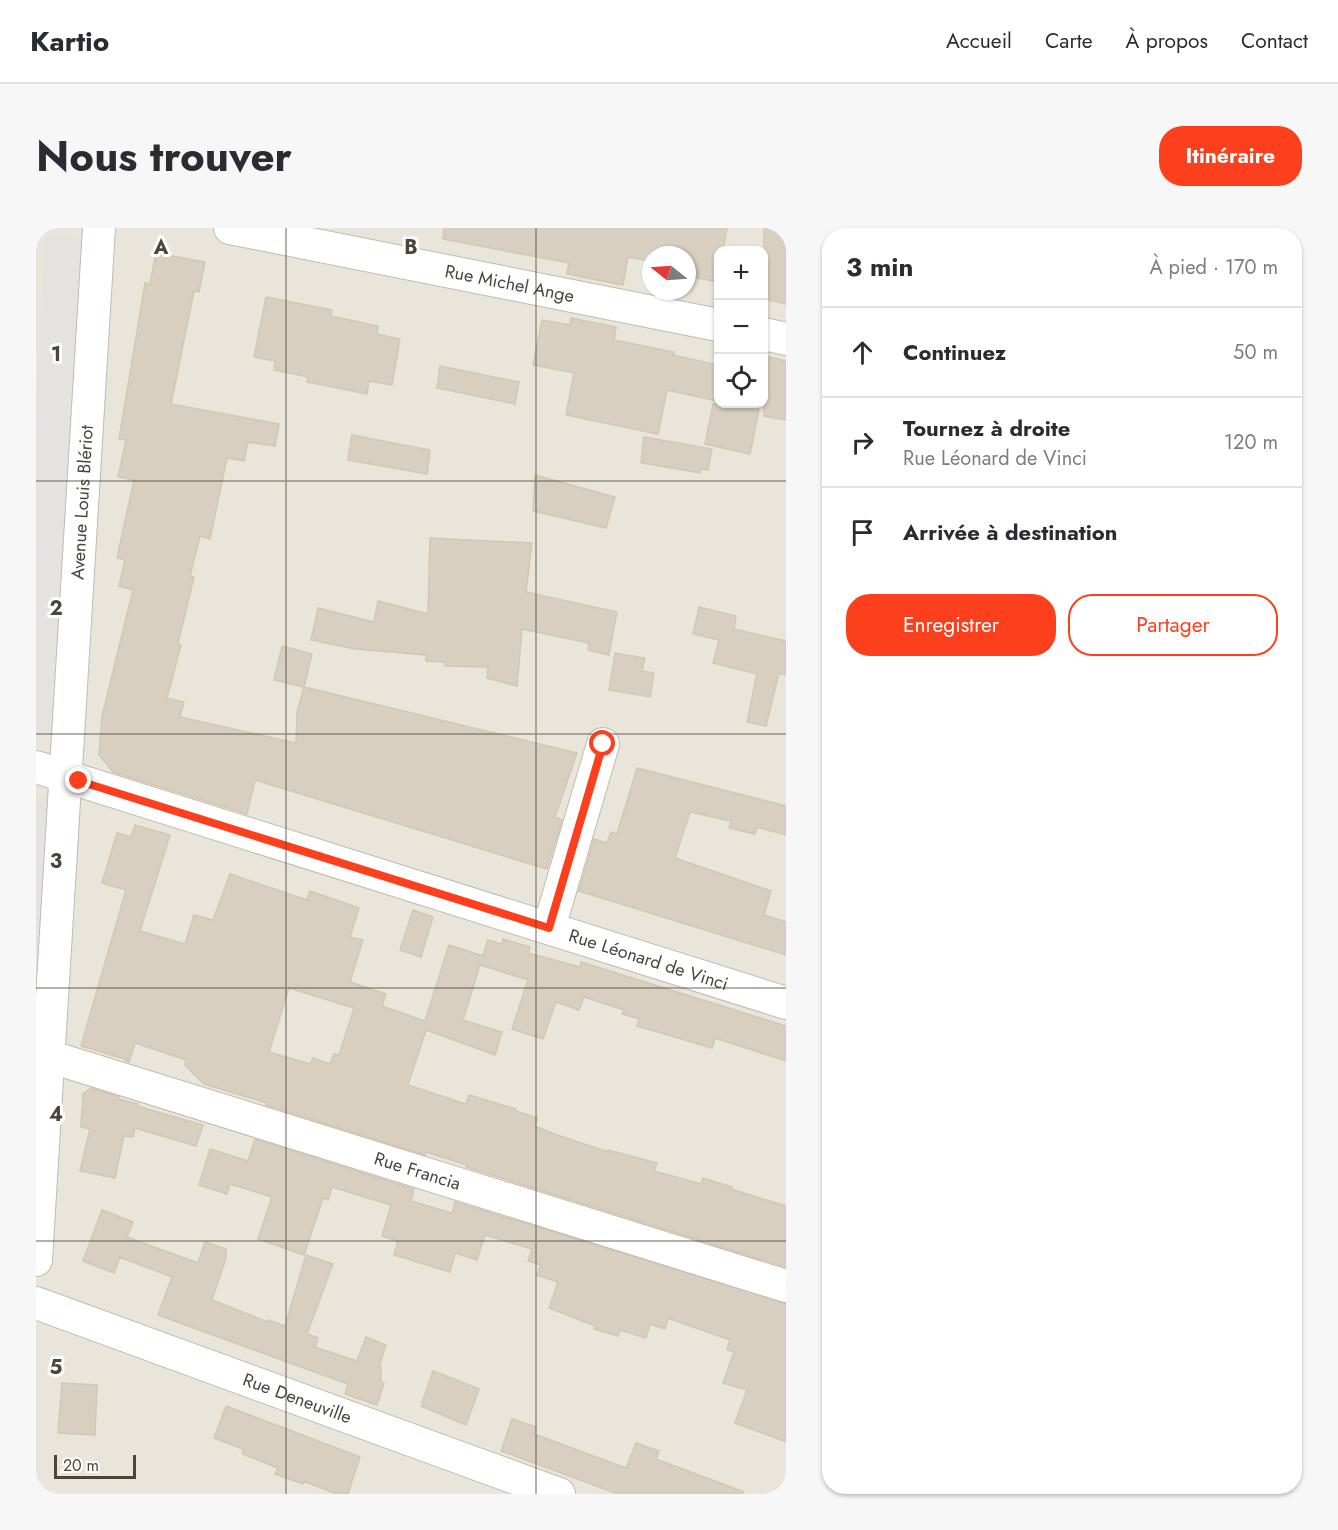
<!DOCTYPE html>
<html lang="fr">
<head>
<meta charset="utf-8">
<style>
	:root { --surface:#fff; --page:#f7f7f7; --text:#2b2b33; --muted:#7c7c81; --line:#e1e1e2; --accent:#fc3f1d }
	body { margin:0; font-family:Jost,sans-serif; background:var(--page); color:var(--text) }
	.controls { position:absolute; right:18px; top:18px; display:grid; overflow:hidden; border-radius:12px; box-shadow:0 2px 4px #0004 }
	.controls button { width:54px; height:54px; display:grid; place-items:center; padding:0; border:0; border-bottom:2px solid var(--line); background:var(--surface); color:var(--text); font:30px sans-serif }
	.compass { position:absolute; left:606px; top:18px; width:54px; height:54px; border-radius:50%; background:var(--surface); box-shadow:0 2px 4px #0004; rotate:287deg }
	.scale { position:absolute; left:18px; bottom:15px; width:82px; box-sizing:border-box; padding-left:6px; border:3px solid #4b4439; border-top:0; font-size:16px; line-height:21px; white-space:nowrap; color:#4b4439; -webkit-text-stroke:4px #fff; paint-order:stroke }
	.stop { position:absolute; width:18px; height:18px; margin:-14px; border:4px solid #fc3f1d; border-radius:50%; background:#fff }
	.stop.end { background:#fc3f1d; border-color:#fff; box-shadow:0 2px 6px #0008 }
	.list { margin:0; padding:0; list-style:none }
	h2 { display:flex; justify-content:space-between; align-items:center; height:78px; margin:0; padding:0 24px; font-size:26px }
	h2 small { font-size:20px; font-weight:400; color:var(--muted) }
	.list li { display:grid; grid-template-columns:39px 1fr auto; gap:18px; align-items:center; box-sizing:border-box; height:90px; padding:0 24px; border-top:2px solid var(--line) }
	.list b { display:block; font-size:22px; white-space:nowrap }
	.list p { margin:0; font-size:20px; white-space:nowrap; color:var(--muted) }
	.list em { font-size:20px; font-style:normal; color:var(--muted) }
	.actions { display:flex; gap:12px; padding:18px 24px }
	.actions a { flex:1; padding:14px 0; border:2px solid var(--accent); border-radius:24px; text-align:center; font-size:21px; color:var(--accent) }
	.actions .main { background:var(--accent); color:#fff }
	.icon { flex:none; width:33px; height:33px; fill:none; stroke:currentColor; stroke-width:2; stroke-linecap:round; stroke-linejoin:round }
	.map { position:relative; flex:none; width:750px; height:1266px; overflow:hidden; border-radius:24px }
	header { display:flex; align-items:center; gap:36px; box-sizing:border-box; height:84px; padding:0 30px; background:var(--surface); border-bottom:2px solid var(--line) }
	header strong { font-size:28px }
	nav { display:flex; gap:33px; margin-inline-start:auto; font-size:21px }
	.intro { display:flex; align-items:center; justify-content:space-between; box-sizing:border-box; height:144px; padding:0 36px }
	h1 { margin:0; font-size:42px }
	.button { padding:15px 27px; border-radius:24px; background:var(--accent); color:#fff; font-size:21px; font-weight:700 }
	main { display:flex; gap:36px; padding:0 36px }
	aside { flex:1; background:var(--surface); border-radius:24px; box-shadow:0 2px 4px #0004 }
	.map>svg:first-child { display:block }
</style>
</head>
<body>
<header>
<strong>Kartio</strong>
<nav><a>Accueil</a><a>Carte</a><a>À propos</a><a>Contact</a></nav>
</header>
<div class="intro"><h1>Nous trouver</h1><a class="button">Itinéraire</a></div>
<main>
<div class="map">
<svg width="750" height="1266" viewBox="0 0 750 1266">
	<rect width="100%" height="100%" fill="#f6f3ec"/>
	<path fill="#eae5da" fill-rule="evenodd" d="M 0,0 L 750,0 L 750,1266 L 0,1266 ZM 682,22 L 728,22 L 728,176 L 682,176 ZM 615,27 L 651,27 L 651,63 L 615,63 Z"/>
	<path fill="#e5e3e0" d="M 9,8 L 50,11 L 21,508 L 0,506 L 0,185 Z
		M 0,574 L 17,575 L 0,854 Z"/>
	<path fill="#d8cfc1" stroke="#d3c7b4" stroke-width="1.5" fill-rule="evenodd" d="M 408,0 L 691,0 L 687,22 L 682,22 L 682,54 L 651,48 L 651,27 L 615,27 L 615,33 L 592,29 L 587,57 L 531,46 L 533,35 L 407,11 Z
		M 728,0 L 750,0 L 750,76 L 728,71 Z
		M 120,25 L 169,34 L 163,64 L 158,63 L 135,176 L 243,196 L 239,218 L 212,214 L 208,233 L 191,230 L 174,311 L 164,308 L 154,348 L 158,349 L 142,416 L 145,417 L 131,470 L 148,474 L 144,489 L 260,515 L 261,484 L 268,459 L 541,525 L 519,589 L 526,592 L 511,641 L 219,552 L 211,586 L 77,544 L 63,527 L 66,488 L 97,362 L 83,358 L 89,332 L 81,330 L 98,252 L 82,249 L 90,212 L 83,211 L 109,55 L 114,56 Z
		M 230,69 L 296,82 L 295,88 L 342,98 L 341,106 L 364,111 L 356,157 L 333,153 L 331,166 L 271,154 L 272,149 L 238,142 L 239,133 L 218,129 Z
		M 535,90 L 580,99 L 578,112 L 638,124 L 637,127 L 682,137 L 682,173 L 631,162 L 622,206 L 530,187 L 538,145 L 497,137 L 506,92 L 534,97 Z
		M 728,128 L 750,133 L 750,192 L 728,188 Z
		M 404,138 L 483,154 L 479,176 L 401,160 Z
		M 677,176 L 724,176 L 714,226 L 669,216 Z
		M 316,207 L 394,222 L 391,246 L 312,232 Z
		M 608,209 L 676,221 L 672,242 L 665,241 L 664,245 L 605,235 Z
		M 499,247 L 579,269 L 570,300 L 497,283 Z
		M 394,310 L 496,315 L 490,364 L 581,384 L 573,427 L 552,422 L 553,415 L 486,401 L 481,458 L 451,450 L 452,439 L 409,438 L 409,434 L 390,433 L 390,427 L 319,421 L 275,412 L 282,380 L 338,394 L 342,373 L 392,386 Z
		M 663,379 L 700,388 L 698,401 L 750,413 L 750,447 L 743,445 L 730,498 L 711,494 L 721,446 L 677,435 L 683,412 L 657,406 Z
		M 246,418 L 276,426 L 268,459 L 238,452 Z
		M 579,425 L 609,430 L 606,443 L 618,445 L 614,469 L 573,462 Z
		M 601,540 L 750,578 L 750,607 L 721,599 L 719,606 L 693,600 L 695,593 L 654,584 L 639,630 L 735,663 L 728,687 L 750,694 L 750,727 L 543,663 L 558,611 L 571,615 L 575,604 L 581,606 Z
		M 99,597 L 134,607 L 104,703 L 149,716 L 158,687 L 177,692 L 194,646 L 271,672 L 274,663 L 323,680 L 314,709 L 327,712 L 314,754 L 350,766 L 346,778 L 389,793 L 413,717 L 447,728 L 452,712 L 466,716 L 467,711 L 494,719 L 492,725 L 544,739 L 545,734 L 750,798 L 750,833 L 679,810 L 676,820 L 601,798 L 603,791 L 586,786 L 588,782 L 548,769 L 543,782 L 520,774 L 507,811 L 476,801 L 492,752 L 444,737 L 427,792 L 466,804 L 459,827 L 390,802 L 372,857 L 430,876 L 433,867 L 480,881 L 480,883 L 501,890 L 499,898 L 521,907 L 572,924 L 572,922 L 621,935 L 618,943 L 665,956 L 667,950 L 696,959 L 695,961 L 750,978 L 750,1039 L 430,939 L 431,937 L 390,924 L 389,927 L 230,877 L 231,875 L 168,856 L 149,837 L 150,832 L 99,815 L 93,834 L 90,833 L 92,832 L 45,818 L 90,662 L 66,655 L 81,605 L 95,609 ZM 253,760 L 318,780 L 303,827 L 298,826 L 294,836 L 277,830 L 274,836 L 233,824 Z
		M 377,682 L 397,689 L 385,729 L 364,722 Z
		M 55,860 L 83,869 L 82,871 L 102,876 L 101,878 L 167,897 L 160,918 L 99,900 L 97,909 L 88,908 L 79,950 L 44,943 L 54,901 L 45,899 L 47,866 Z
		M 219,911 L 378,961 L 375,973 L 416,985 L 419,974 L 750,1075 L 750,1214 L 699,1195 L 711,1162 L 687,1155 L 698,1124 L 691,1122 L 694,1112 L 632,1090 L 629,1101 L 614,1096 L 610,1110 L 584,1102 L 582,1108 L 558,1101 L 559,1098 L 513,1080 L 522,1054 L 501,1047 L 505,1037 L 492,1033 L 496,1021 L 449,1007 L 441,1032 L 419,1025 L 414,1044 L 358,1027 L 362,1013 L 346,1008 L 355,977 L 296,959 L 292,972 L 287,970 L 268,1027 L 222,1011 L 236,969 L 194,956 L 191,966 L 163,957 L 174,921 L 212,933 Z
		M 66,982 L 97,994 L 91,1009 L 162,1035 L 169,1014 L 190,1021 L 190,1030 L 176,1072 L 232,1094 L 233,1092 L 249,1098 L 270,1027 L 297,1036 L 271,1106 L 282,1110 L 279,1119 L 321,1133 L 330,1109 L 350,1117 L 343,1139 L 345,1139 L 345,1153 L 348,1155 L 341,1177 L 309,1166 L 312,1156 L 122,1087 L 136,1049 L 84,1029 L 78,1045 L 47,1033 Z
		M 397,1143 L 443,1161 L 430,1197 L 385,1178 Z
		M 26,1155 L 61,1157 L 59,1207 L 22,1205 Z
		M 190,1178 L 324,1229 L 312,1266 L 300,1266 L 268,1253 L 267,1256 L 239,1246 L 242,1240 L 207,1226 L 207,1221 L 178,1210 Z
		M 476,1191 L 500,1199 L 498,1206 L 590,1240 L 600,1215 L 623,1223 L 620,1231 L 708,1264 L 707,1266 L 582,1266 L 465,1223 Z"/>
	<g fill="none" stroke-linecap="round" stroke-linejoin="round">
		<g stroke="#c2bbae" stroke-width="34">
			<g id="minor">
				<path id="s1" d="M 194,0 L 682,97"/>
				<path d="M 728,106 L 750,111"/>
				<path id="s2" d="M 0,539 L 750,775"/>
				<path d="M 513,700 L 567,516"/>
				<path id="s3" d="M 12,828 L 750,1058"/>
				<path id="s4" d="M 0,1032 L 63,0"/>
				<path id="s5" d="M 0,1075 L 523,1266"/>
			</g>
		</g>
		<use href="#minor" stroke="#fff" stroke-width="32"/>
	</g>
	<g fill="none" stroke-linecap="round" stroke-linejoin="round">
		<path stroke="#fc3f1d" stroke-width="8" d="M 43,553 L 513,700 L 567,516"/>
	</g>
	<path fill="none" stroke="#4b4439" stroke-width="1.5" stroke-opacity="0.55" d="M 250,0 L 250,1266M 500,0 L 500,1266M 0,253 L 750,253M 0,506 L 750,506M 0,760 L 750,760M 0,1013 L 750,1013"/>
	<g text-anchor="middle" dominant-baseline="central" stroke-width="6" stroke-linejoin="round" paint-order="stroke">
		<g font-size="18" fill="#4b4439" stroke="#fff">
			<text stroke="none"><textPath href="#s1" startOffset="285">Rue Michel Ange</textPath></text>
			<text stroke="none"><textPath href="#s4" startOffset="759">Avenue Louis Blériot</textPath></text>
			<text stroke="none"><textPath href="#s2" startOffset="642">Rue Léonard de Vinci</textPath></text>
			<text stroke="none"><textPath href="#s3" startOffset="387">Rue Francia</textPath></text>
			<text stroke="none"><textPath href="#s5" startOffset="278">Rue Deneuville</textPath></text>
		</g>
	</g>
	<g font-size="20" text-anchor="middle" font-weight="bold" fill="#4b4439" stroke="#fff" stroke-width="6" stroke-linejoin="round" paint-order="stroke">
		<text x="125" y="26">A</text>
		<text x="375" y="26">B</text>
		<text x="20" y="133">1</text>
		<text x="20" y="387">2</text>
		<text x="20" y="640">3</text>
		<text x="20" y="893">4</text>
		<text x="20" y="1146">5</text>
	</g>
</svg>
<div class="controls">
<button>+</button>
<button>−</button>
<button><svg class="icon" aria-label="locate" viewBox="0 0 24 24"><circle cx="12" cy="12" r="6"/><path d="M12 2v4M12 18v4M2 12h4M18 12h4"/></svg></button>
</div>
<svg class="compass" viewBox="-18 -18 36 36"><path d="M0-13l5 13h-10z" fill="#e53935"/><path d="M0 13l5-13h-10z" fill="#7c7c81"/></svg>
<div class="scale">20 m</div>
<div class="stop" style="left:567px;top:516px"></div>
<div class="stop end" style="left:43px;top:553px"></div>
</div>
<aside>
<h2>3 min<small>À pied · 170 m</small></h2>
<ul class="list">
<li><svg class="icon" aria-label="ahead" viewBox="0 0 24 24"><path d="M12 20V5M6 11l6-6 6 6"/></svg><div><b>Continuez</b></div><em>50 m</em></li>
<li><svg class="icon" aria-label="right" viewBox="0 0 24 24"><path d="M7 20v-9h11M14 6l5 5-5 5"/></svg><div><b>Tournez à droite</b><p>Rue Léonard de Vinci</p></div><em>120 m</em></li>
<li><svg class="icon" aria-label="arrive" viewBox="0 0 24 24"><path d="M6 21V4h12l-3 4 3 4H6"/></svg><div><b>Arrivée à destination</b></div></li>
</ul>
<div class="actions"><a class="main">Enregistrer</a><a>Partager</a></div>
</aside>
</main>
</body>
</html>
